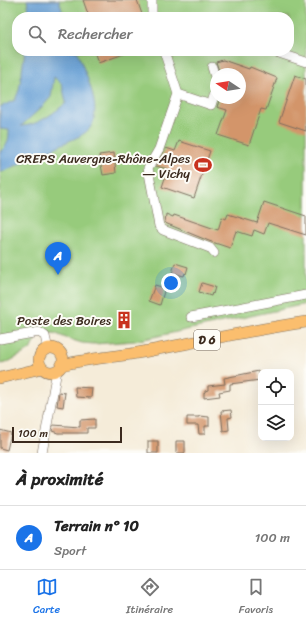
<!DOCTYPE html>
<html lang="fr">
<head>
<meta charset="utf-8">
<style>
	:root { --surface:#fff; --page:#f6f6f6; --text:#222; --muted:#767676; --line:#e0e0e0; --accent:#1a73e8 }
	body { margin:0; font-family:Sriracha,sans-serif; background:var(--page); color:var(--text) }
	.controls { position:absolute; right:12px; bottom:12px; display:grid; overflow:hidden; border-radius:8px; box-shadow:0 4px 16px #0002 }
	.controls button { width:36px; height:36px; display:grid; place-items:center; padding:0; border:0; border-bottom:1px solid var(--line); background:var(--surface); color:var(--text); font:20px sans-serif }
	.compass { position:absolute; left:210px; top:68px; width:36px; height:36px; border-radius:50%; background:var(--surface); box-shadow:0 4px 16px #0002; rotate:282deg }
	.scale { position:absolute; left:12px; bottom:10px; width:110px; box-sizing:border-box; padding-left:4px; border:2px solid #3b2a1e; border-top:0; font-size:11px; line-height:14px; white-space:nowrap; color:#3b2a1e; -webkit-text-stroke:3px #fdfcf7; paint-order:stroke }
	.you { position:absolute; left:171px; top:283px; width:14px; height:14px; margin:-10px; border:3px solid #fff; border-radius:50%; background:#1a73e8; box-shadow:0 0 0 6px #1a73e833 }
	.badge { display:grid; place-items:center; width:26px; height:26px; border-radius:50%; background:var(--accent); color:#fff; font-size:13px; font-weight:700 }
	.pin { position:absolute; translate:-50% -33px; filter:drop-shadow(0 1px 2px #0008) }
	.pin::after { content:''; position:absolute; top:21px; width:14px; height:12px; background:inherit; clip-path:polygon(0 0,100% 0,50% 100%) }
	.list { margin:0; padding:0; list-style:none }
	h2 { display:flex; justify-content:space-between; align-items:center; height:52px; margin:0; padding:0 16px; font-size:17px }
	h2 small { font-size:13px; font-weight:400; color:var(--muted) }
	.list li { display:grid; grid-template-columns:26px 1fr auto; gap:12px; align-items:center; box-sizing:border-box; height:64px; padding:0 16px; border-top:1px solid var(--line) }
	.list b { display:block; font-size:15px; white-space:nowrap }
	.list p { margin:0; font-size:13px; white-space:nowrap; color:var(--muted) }
	.list em { font-size:13px; font-style:normal; color:var(--muted) }
	.icon { flex:none; width:22px; height:22px; fill:none; stroke:currentColor; stroke-width:2; stroke-linecap:round; stroke-linejoin:round }
	.map { position:relative; flex:none; width:306px; height:453px; overflow:hidden }
	.search { position:absolute; background:var(--surface); box-shadow:0 4px 16px #0002; left:12px; right:12px; top:12px; height:44px; display:flex; align-items:center; gap:10px; box-sizing:border-box; padding:0 14px; border-radius:16px; color:var(--muted); font-size:15px }
	.sheet { height:116px; background:var(--surface) }
	nav { display:flex; justify-content:space-around; align-items:center; box-sizing:border-box; height:56px; border-top:1px solid var(--line); background:var(--surface); font-size:11px; color:var(--muted) }
	nav a { display:grid; justify-items:center; gap:2px }
	nav .on { color:var(--accent) }
	.map>svg:first-child { display:block }
</style>
</head>
<body>
<div class="map">
<svg width="306" height="453" viewBox="0 0 306 453">
	<rect width="100%" height="100%" fill="#fdfcf7"/>
	<filter id="ink" filterUnits="userSpaceOnUse"><feTurbulence type="fractalNoise" baseFrequency=".025" numOctaves="2"/><feDisplacementMap in="SourceGraphic" scale="8" xChannelSelector="R" yChannelSelector="G"/><feConvolveMatrix kernelMatrix="1 2 1 2 8 2 1 2 1" color-interpolation-filters="sRGB"/></filter>
	<filter id="wash" filterUnits="userSpaceOnUse"><feTurbulence type="fractalNoise" baseFrequency=".012" numOctaves="4" result="noise"/><feDisplacementMap in="SourceGraphic" scale="16" xChannelSelector="R" yChannelSelector="G"/><feGaussianBlur stdDeviation="0.9" result="paint"/><feColorMatrix in="noise" values="0 0 0 0 0 0 0 0 0 0 0 0 0 0 0 0 0 1.4 0 .05"/><feComposite in="paint" operator="in"/></filter>
	<g filter="url(#wash)">
		<rect width="100%" height="100%" fill="#f5ecd9"/>
		<path fill="#97cb7c" stroke="#697a4d" fill-rule="evenodd" d="M 0,0 L 306,0 L 306,304 L 135,341 L 94,344 L 82,343 L 66,338 L 54,333 L 37,336 L 30,350 L 6,363 L 0,364 ZM 17,17 L 289,17 L 289,51 L 17,51 ZM 216,74 L 240,74 L 240,98 L 216,98 Z"/>
		<path fill="#68a0d6" stroke="#52657a" fill-rule="evenodd" d="M 27,0 L 59,0 L 64,17 L 30,17 Z
			M 25,51 L 77,51 C 84,72 104,108 90,128 C 87,132 83,134 80,136 L 0,173 L 0,152 C 8,146 9,139 9,130 L 0,129 L 0,107 L 15,100 L 19,90 ZM 54,77 L 62,84 L 66,103 C 54,113 37,126 21,126 L 43,106 L 51,97 Z"/>
		<g id="blocks">
			<path fill="#d3956a" d="M 83,0 L 137,0 L 143,17 L 89,17 Z
				M 94,51 L 130,51 L 130,52 L 98,63 Z
				M 223,60 L 249,69 L 250,67 L 277,78 L 266,110 L 261,109 L 249,145 L 218,135 L 227,110 L 217,107 L 220,98 L 240,98 L 240,74 L 220,74 L 216,62 Z
				M 295,75 L 306,79 L 306,131 L 279,122 Z
				M 179,141 L 210,151 L 194,198 L 162,187 L 168,169 L 156,166 L 166,148 L 175,151 Z
				M 114,153 L 116,173 L 103,175 L 99,155 Z
				M 264,202 L 306,216 L 306,235 L 268,223 L 264,234 L 254,230 L 252,236 L 236,231 L 230,248 L 209,241 L 165,223 L 166,214 L 173,217 L 174,215 L 218,230 L 222,217 L 226,219 L 228,214 L 257,223 Z
				M 175,263 L 188,267 L 186,274 L 185,273 L 184,276 L 172,273 Z
				M 202,283 L 215,287 L 213,294 L 212,293 L 211,296 L 199,292 Z
				M 155,285 L 165,288 L 160,305 L 149,301 Z
				M 259,371 L 260,380 L 230,384 L 230,390 L 219,392 L 220,396 L 204,398 L 204,393 L 205,392 L 205,391 L 208,390 L 208,386 L 225,384 L 224,378 Z
				M 75,387 L 92,388 L 91,398 L 76,397 Z
				M 59,392 L 65,393 L 63,407 L 57,406 Z
				M 231,410 L 232,417 L 228,418 L 229,430 L 223,431 L 221,411 Z
				M 199,416 L 209,417 L 209,426 L 205,426 L 205,434 L 199,434 L 198,425 L 187,425 L 187,417 L 199,417 Z
				M 95,419 L 95,428 L 87,428 L 87,433 L 58,433 L 52,431 L 53,425 L 80,427 L 80,420 Z
				M 0,430 L 11,433 L 7,450 L 0,448 Z
				M 148,441 L 158,441 L 158,453 L 148,453 Z
				M 176,441 L 185,441 L 185,453 L 176,453 Z"/>
		</g>
	</g>
	<g filter="url(#ink)">
		<use href="#blocks" fill-opacity="0" stroke="#7c6e5f" stroke-width="1"/>
		<g fill="none" stroke-linecap="round" stroke-linejoin="round">
			<g stroke="#7c6e5f" stroke-width="10">
				<path id="minor" d="M 152,0 L 152,12 L 153,17
					M 164,51 L 178,94 L 159,149 L 148,168 L 159,226 L 163,230 L 210,248 L 214,253
					M 273,51 L 306,62
					M 212,67 L 216,80
					M 178,94 L 211,105 L 216,90
					M 191,317 L 306,295
					M 0,339 L 39,332 L 45,336 L 48,349
					M 42,453 L 57,370"/>
			</g>
			<g stroke="#7c6e5f" stroke-width="12">
				<path id="major" d="M39 360a12 12 0 1 1 24 0a12 12 0 1 1-24 0Z
					M 62,365 C 88,358 116,357 143,352 C 198,342 251,330 306,322
					M 0,378 L 42,368"/>
			</g>
			<use href="#minor" stroke="#fff" stroke-width="9"/>
			<use href="#major" stroke="#fbbe6e" stroke-width="11"/>
		</g>
	</g>
	<defs>
		<g id="stadium-bare" transform="scale(1.38)"><path d="M0-5a6.5 5 0 1 0 0 10a6.5 5 0 1 0 0-10ZM-3.5-1.8h7v3.6h-7Z" fill="#c8321e" stroke="#fdfcf7" stroke-width="2.5" paint-order="stroke"/></g>
		<g id="building-bare" transform="scale(1.38)"><path d="M-4-6H4V6H1V3H-1V6H-4ZM-2.5-4.3h1.7v1.8h-1.7ZM.8-4.3h1.7v1.8H.8ZM-2.5-1h1.7V.8h-1.7ZM.8-1h1.7V.8H.8Z" fill="#c8321e" stroke="#fdfcf7" stroke-width="2.5" paint-order="stroke"/></g>
	</defs>
	<g fill-rule="evenodd">
		<use href="#stadium-bare" x="203" y="165"/>
		<use href="#building-bare" x="124" y="320"/>
	</g>
	<g text-anchor="middle" dominant-baseline="central" stroke-width="4" stroke-linejoin="round" paint-order="stroke">
		<rect fill="#fdfcf7" stroke="#75695f" stroke-width="1" x="194" y="330" width="26" height="20" rx="3"/>
		<g font-size="12" font-weight="bold" fill="#3b2a1e">
			<text x="207" y="340">D 6</text>
		</g>
		<g font-size="13" fill="#3b2a1e" stroke="#fdfcf7" text-anchor="end">
			<text x="190" y="158">CREPS Auvergne-Rhône-Alpes<tspan x="190" dy="15">— Vichy</tspan></text>
			<text x="111" y="320">Poste des Boires</text>
		</g>
	</g>
</svg>
<div class="controls">
<button><svg class="icon" aria-label="locate" viewBox="0 0 24 24"><circle cx="12" cy="12" r="6"/><path d="M12 2v4M12 18v4M2 12h4M18 12h4"/></svg></button>
<button><svg class="icon" aria-label="layers" viewBox="0 0 24 24"><path d="M12 4l9 5-9 5-9-5zM3 14l9 5 9-5"/></svg></button>
</div>
<svg class="compass" viewBox="-18 -18 36 36"><path d="M0-13l5 13h-10z" fill="#e53935"/><path d="M0 13l5-13h-10z" fill="#767676"/></svg>
<div class="scale">100 m</div>
<div class="you"></div>
<div class="pin badge" style="left:58px;top:275px">A</div>
<div class="search"><svg class="icon" aria-label="search" viewBox="0 0 24 24"><circle cx="10" cy="10" r="6"/><path d="M15 15l6 6"/></svg>Rechercher</div>
</div>
<section class="sheet">
<h2>À proximité<small></small></h2>
<ul class="list">
<li><span class="badge">A</span><div><b>Terrain n° 10</b><p>Sport</p></div><em>100 m</em></li>
</ul>
</section>
<nav>
<a class="on"><svg class="icon" aria-label="map" viewBox="0 0 24 24"><path d="M3 6l6-2 6 2 6-2v14l-6 2-6-2-6 2zM9 4v14M15 6v14"/></svg>Carte</a>
<a><svg class="icon" aria-label="directions" viewBox="0 0 24 24"><path d="M12 3l9 9-9 9-9-9zM9 14v-3h6M13 9l2 2-2 2"/></svg>Itinéraire</a>
<a><svg class="icon" aria-label="saved" viewBox="0 0 24 24"><path d="M7 4h10v16l-5-4-5 4z"/></svg>Favoris</a>
</nav>
</body>
</html>
